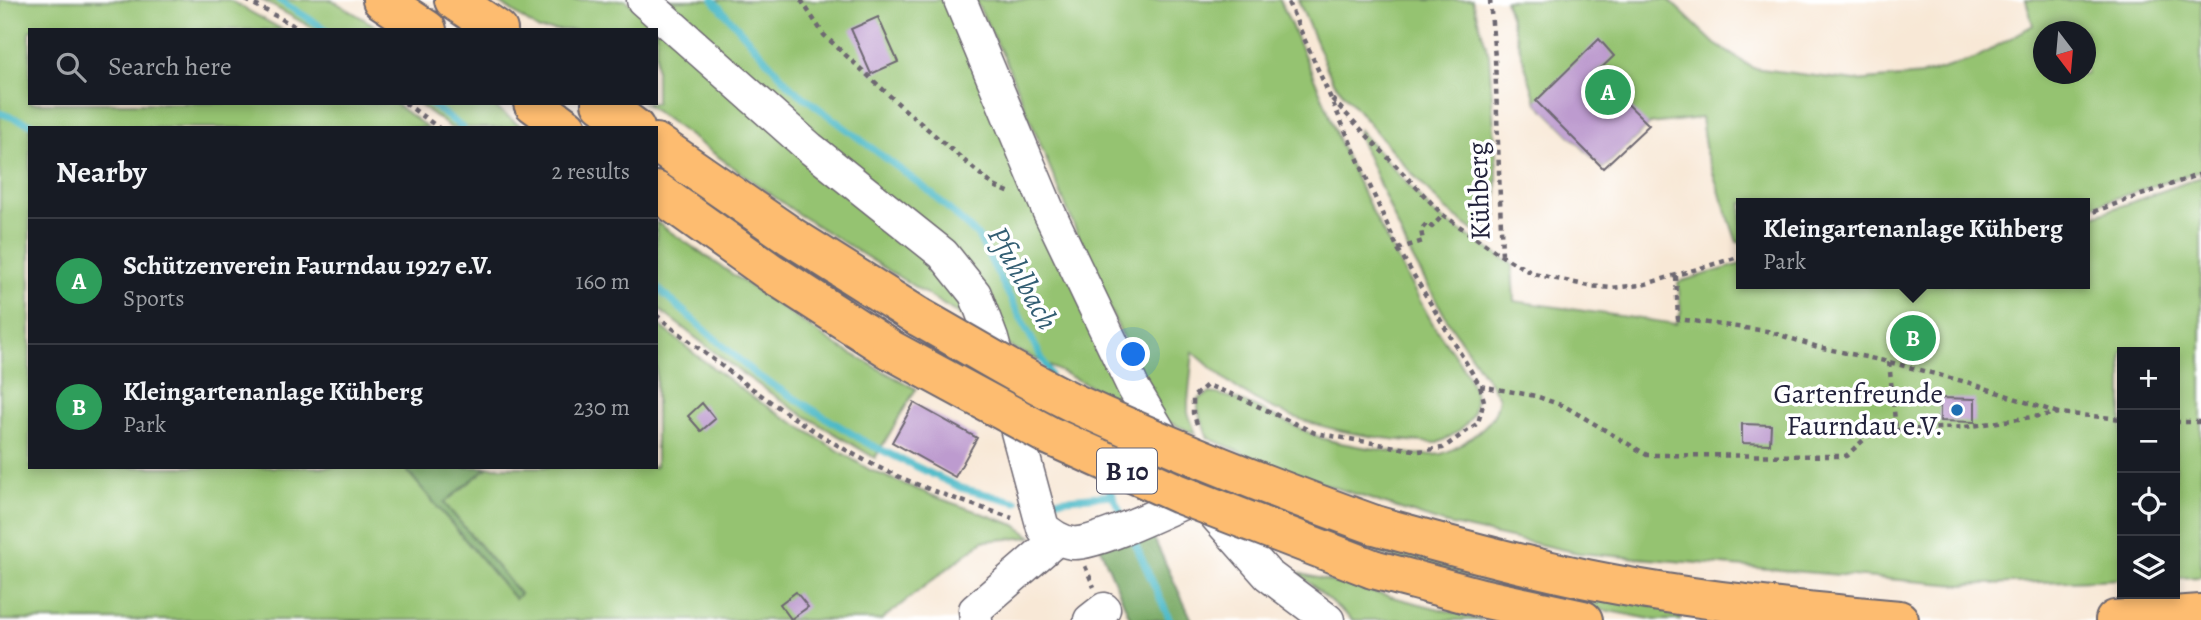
<!DOCTYPE html>
<html lang="en">
<head>
<meta charset="utf-8">
<style>
	:root { --surface:#171b24; --page:#242831; --text:#f1f3f6; --muted:#9ea1a6; --line:#363941; --accent:#db2777 }
	body { margin:0; font-family:Alegreya,serif; background:var(--page); color:var(--text) }
	.controls { position:absolute; right:21px; bottom:21px; display:grid; overflow:hidden; border-radius:0px; box-shadow:0 4px 10px #0003 }
	.controls button { width:63px; height:63px; display:grid; place-items:center; padding:0; border:0; border-bottom:2px solid var(--line); background:var(--surface); color:var(--text); font:35px sans-serif }
	.compass { position:absolute; left:2033px; top:21px; width:63px; height:63px; border-radius:50%; background:var(--surface); box-shadow:0 4px 10px #0003; rotate:164deg }
	.you { position:absolute; left:1134px; top:355px; width:24px; height:24px; margin:-18px; border:5px solid #fff; border-radius:50%; background:#1a73e8; box-shadow:0 0 0 10px #1a73e833 }
	.badge { display:grid; place-items:center; width:46px; height:46px; border-radius:50%; background:var(--accent); color:#fff; font-size:23px; font-weight:700 }
	.pin { position:absolute; translate:-50% -50%; border:4px solid #fff; box-shadow:0 2px 7px #0006 }
	.popup { position:absolute; left:1736px; top:198px; width:354px; height:91px; box-sizing:border-box; display:grid; place-content:center; border-radius:0px; background:var(--surface); filter:drop-shadow(0 2px 5px #0005); font-size:23px; white-space:nowrap; color:var(--muted) }
	.popup b { font-size:26px; color:var(--text) }
	.popup::after { content:''; position:absolute; left:50%; top:100%; margin-left:-14px; border:14px solid transparent; border-top-color:var(--surface) }
	.list { margin:0; padding:0; list-style:none }
	h2 { display:flex; justify-content:space-between; align-items:center; height:91px; margin:0; padding:0 28px; font-size:30px }
	h2 small { font-size:23px; font-weight:400; color:var(--muted) }
	.list li { display:grid; grid-template-columns:46px 1fr auto; gap:21px; align-items:center; box-sizing:border-box; height:126px; padding:0 28px; border-top:2px solid var(--line) }
	.list b { display:block; font-size:26px; white-space:nowrap }
	.list p { margin:0; font-size:23px; white-space:nowrap; color:var(--muted) }
	.list em { font-size:23px; font-style:normal; color:var(--muted) }
	.icon { flex:none; width:38px; height:38px; fill:none; stroke:currentColor; stroke-width:2; stroke-linecap:round; stroke-linejoin:round }
	.map { position:relative; flex:none; width:2201px; height:620px; overflow:hidden }
	.search { position:absolute; background:var(--surface); box-shadow:0 4px 10px #0003; left:28px; top:28px; width:630px; height:77px; display:flex; align-items:center; gap:18px; box-sizing:border-box; padding:0 24px; border-radius:0px; color:var(--muted); font-size:26px }
	.panel { position:absolute; background:var(--surface); box-shadow:0 4px 10px #0003; left:28px; top:126px; width:630px; height:343px; border-radius:0px }
	.map>svg:first-child { display:block }
</style>
</head>
<body>
<div class="map">
<svg width="2201" height="620" viewBox="0 0 2201 620">
	<rect width="100%" height="100%" fill="#fff"/>
	<filter id="ink" filterUnits="userSpaceOnUse"><feTurbulence type="fractalNoise" baseFrequency=".0143" numOctaves="2"/><feDisplacementMap in="SourceGraphic" scale="14" xChannelSelector="R" yChannelSelector="G"/><feConvolveMatrix kernelMatrix="1 2 1 2 8 2 1 2 1" color-interpolation-filters="sRGB"/></filter>
	<filter id="wash" filterUnits="userSpaceOnUse"><feTurbulence type="fractalNoise" baseFrequency=".00686" numOctaves="4" result="noise"/><feDisplacementMap in="SourceGraphic" scale="28" xChannelSelector="R" yChannelSelector="G"/><feGaussianBlur stdDeviation="1.57" result="paint"/><feColorMatrix in="noise" values="0 0 0 0 0 0 0 0 0 0 0 0 0 0 0 0 0 1.4 0 .05"/><feComposite in="paint" operator="in"/></filter>
	<g filter="url(#wash)">
		<rect width="100%" height="100%" fill="#f8e8d6"/>
		<path fill="#95c371" stroke="#5c7256" stroke-width="2" fill-rule="evenodd" d="M 0,0 L 229,0 L 283,30 L 30,30 L 30,103 L 394,103 L 428,128 L 30,128 L 30,467 L 404,467 L 515,599 L 520,594 L 444,503 L 488,467 L 656,467 L 656,322 L 696,355 L 749,395 L 870,470 L 941,499 L 1015,525 L 1032,537 L 983,541 L 881,620 L 0,620 Z
			M 262,0 L 332,0 L 382,30 L 316,30 Z
			M 496,0 L 626,0 L 940,257 L 979,327 L 798,214 L 644,103 L 656,103 L 656,30 L 539,30 Z
			M 651,0 L 949,0 L 1132,407 L 997,340 L 980,295 Z
			M 975,0 L 1280,0 C 1295,34 1310,68 1325,103 C 1331,118 1335,133 1342,148 C 1369,208 1400,266 1433,324 C 1445,344 1474,375 1475,398 C 1477,422 1456,435 1437,443 C 1370,439 1303,429 1244,393 C 1226,382 1210,366 1193,352 L 1188,402 L 1188,413 L 1196,434 L 1164,420 L 1105,300 L 1004,57 Z
			M 1298,0 L 1472,0 L 1489,55 L 1497,169 L 1497,218 L 1493,225 L 1474,231 L 1445,209 L 1407,168 L 1332,80 Z
			M 1505,0 L 1669,0 L 1715,44 L 1753,68 L 1855,81 L 1923,75 L 1974,59 L 2033,25 L 2026,0 L 2201,0 L 2201,171 L 2085,208 L 2084,203 L 1742,203 L 1741,243 L 1737,242 L 1706,153 L 1701,118 L 1650,124 L 1603,168 L 1536,101 ZM 2044,32 L 2086,32 L 2086,74 L 2044,74 Z
			M 417,103 L 489,103 L 524,128 L 451,128 Z
			M 1359,130 L 1434,214 L 1512,264 L 1514,301 L 1676,324 L 1681,312 L 1678,282 L 1741,264 L 1742,284 L 2084,284 L 2085,219 L 2201,177 L 2201,577 L 2175,578 L 2175,352 L 2122,352 L 2122,579 L 1959,585 L 1578,553 L 1443,523 L 1279,469 L 1208,438 L 1198,410 L 1198,399 L 1210,393 C 1243,396 1288,425 1319,437 C 1335,444 1425,458 1441,454 C 1452,451 1464,443 1473,436 C 1489,423 1496,418 1499,397 L 1449,323 L 1409,252 L 1358,135 Z
			M 656,222 L 839,347 L 916,389 L 875,458 L 792,408 L 740,372 L 656,307 Z
			M 1370,540 L 1681,612 L 1681,620 L 1656,620 L 1534,597 L 1366,550 Z
			M 1298,573 L 1483,620 L 1352,620 Z"/>
		<path fill="#78a963" stroke="#4d664f" stroke-width="2" d="M 404,467 L 488,467 L 444,503 L 520,594 L 515,599 Z
			M 1150,530 L 1192,620 L 1131,620 L 1100,547 Z"/>
		<g fill="none" stroke-linecap="round" stroke-linejoin="round">
			<path stroke="#4cb9c7" stroke-width="7" d="M 279,0 L 327,30
				M 713,0 L 792,88 L 929,191 L 978,236 L 1050,374
				M 429,103 L 463,128
				M 0,113 L 42,128
				M 656,287 L 755,374 L 867,443 L 961,488 L 1017,502
				M 1102,475 L 1125,521
				M 1055,500 L 1113,495
				M 1131,535 L 1170,620"/>
		</g>
		<g id="blocks">
			<path fill="#bd9bcf" d="M 878,17 L 898,62 L 871,74 L 851,29 Z
				M 1599,39 L 1614,56 L 1596,73 L 1649,125 L 1603,168 L 1536,101 Z
				M 1940,398 L 1975,399 L 1975,422 L 1940,421 Z
				M 702,403 L 715,419 L 701,431 L 688,416 Z
				M 914,403 L 977,438 L 955,477 L 892,442 Z
				M 1742,424 L 1771,425 L 1770,444 L 1742,443 Z
				M 796,592 L 808,607 L 791,619 L 780,604 Z"/>
		</g>
	</g>
	<g filter="url(#ink)">
		<use href="#blocks" fill-opacity="0" stroke="#6d6771" stroke-width="2"/>
		<g fill="none" stroke-linecap="round" stroke-linejoin="round">
			<g stroke="#6d6771" stroke-width="35">
				<path id="minor" d="M 643,0 L 810,148 L 943,254 L 975,294 L 992,339 L 1043,528 C 1052,535 1060,541 1072,543 C 1094,546 1173,507 1198,496
					M 960,0 L 1048,210 L 1134,389 L 1198,496 L 1268,575 L 1328,620
					M 976,620 L 975,610 L 1057,539
					M 1090,620 L 1104,609"/>
			</g>
			<g stroke="#6d6771" stroke-width="42">
				<path id="highway" d="M 382,0 L 427,30
					M 454,0 L 498,30
					M 533,103 L 567,128
					M 601,103 L 635,128
					M 656,143 L 792,237 L 919,317
					M 656,191 L 770,272 L 891,350
					M 1375,525 C 1446,545 1515,564 1587,579 C 1690,600 1795,610 1899,620
					M 1373,569 L 1482,598 L 1583,620
					M 2115,620 L 2201,614"/>
			</g>
			<path stroke="#6d6771" stroke-width="4.5" stroke-dasharray="5 5" stroke-linecap="butt" d="M 246,0 L 302,30
				M 801,0 L 824,35 L 903,108 L 994,186 L 1013,194
				M 1490,0 L 1495,58 L 1502,256
				M 1332,99 L 1443,215 L 1502,256 L 1534,274 L 1589,286 L 1612,288 L 1642,285 L 1742,256
				M 405,103 L 439,128
				M 2084,215 L 2201,174
				M 1398,249 L 1423,241 L 1421,230 L 1427,223 L 1432,227 L 1443,215
				M 1676,276 L 1678,319 L 1767,331 L 1818,347 L 1889,362 L 1970,383 L 2058,413
				M 656,315 C 724,368 795,425 872,464 C 917,487 965,502 1012,518
				M 1889,362 L 1896,430
				M 1480,386 L 1536,396 L 1566,407 L 1647,455 L 1846,456 L 1869,435 L 1896,430 L 1965,427 L 2059,413 L 2122,419
				M 2175,422 L 2201,422
				M 1197,424 L 1193,413 L 1193,397 L 1207,385 L 1234,395 L 1315,433 L 1419,451 L 1443,448 L 1478,423 L 1484,401 L 1480,386 L 1398,249 L 1287,0
				M 1085,566 L 1094,587"/>
			<use href="#minor" stroke="#fff" stroke-width="32"/>
			<use href="#highway" stroke="#fdbc6f" stroke-width="38"/>
			<g stroke="#6d6771" stroke-width="42" stroke-linecap="butt">
				<path id="highway-bridge" d="M 919,317 C 971,346 1023,379 1078,405 C 1175,450 1275,489 1375,525
					M 891,350 L 1048,435 L 1179,494 L 1373,569"/>
			</g>
			<use href="#highway-bridge" stroke="#fdbc6f" stroke-width="38"/>
		</g>
	</g>
	<circle fill="#1f6fb2" stroke="#fff" stroke-width="2.5" cx="1957" cy="410" r="7"/>
	<g text-anchor="middle" dominant-baseline="central" stroke-width="7" stroke-linejoin="round" paint-order="stroke">
		<rect fill="#fff" stroke="#646476" stroke-width="2" x="1097" y="448.5" width="60" height="45" rx="5"/>
		<g font-size="26" font-weight="bold" fill="#22223b">
			<text x="1127" y="471">B 10</text>
		</g>
		<g font-size="28" fill="#22223b" stroke="#fff">
			<text transform="translate(1479 191) rotate(-92)">Kühberg</text>
		</g>
		<g font-size="28" fill="#22223b" stroke="#fff" text-anchor="end">
			<text x="1943" y="394">Gartenfreunde<tspan x="1943" dy="32">Faurndau e.V.</tspan></text>
		</g>
		<g font-size="30" font-style="italic" fill="#335e73" stroke="#fff">
			<text transform="translate(1023 278) rotate(61)">Pfuhlbach</text>
		</g>
	</g>
</svg>
<div class="controls">
<button>+</button>
<button>−</button>
<button><svg class="icon" aria-label="locate" viewBox="0 0 24 24"><circle cx="12" cy="12" r="6"/><path d="M12 2v4M12 18v4M2 12h4M18 12h4"/></svg></button>
<button><svg class="icon" aria-label="layers" viewBox="0 0 24 24"><path d="M12 4l9 5-9 5-9-5zM3 14l9 5 9-5"/></svg></button>
</div>
<svg class="compass" viewBox="-18 -18 36 36"><path d="M0-13l5 13h-10z" fill="#e53935"/><path d="M0 13l5-13h-10z" fill="#9ea1a6"/></svg>
<div class="you"></div>
<div class="pin badge" style="left:1608px;top:92px;background:#2e9e5b">A</div>
<div class="pin badge" style="left:1913px;top:338px;background:#2e9e5b">B</div>
<div class="popup"><b>Kleingartenanlage Kühberg</b>Park</div>
<div class="search"><svg class="icon" aria-label="search" viewBox="0 0 24 24"><circle cx="10" cy="10" r="6"/><path d="M15 15l6 6"/></svg>Search here</div>
<section class="panel">
<h2>Nearby<small>2 results</small></h2>
<ul class="list">
<li><span class="badge" style="background:#2e9e5b">A</span><div><b>Schützenverein Faurndau 1927 e.V.</b><p>Sports</p></div><em>160 m</em></li>
<li><span class="badge" style="background:#2e9e5b">B</span><div><b>Kleingartenanlage Kühberg</b><p>Park</p></div><em>230 m</em></li>
</ul>
</section>
</div>
</body>
</html>
